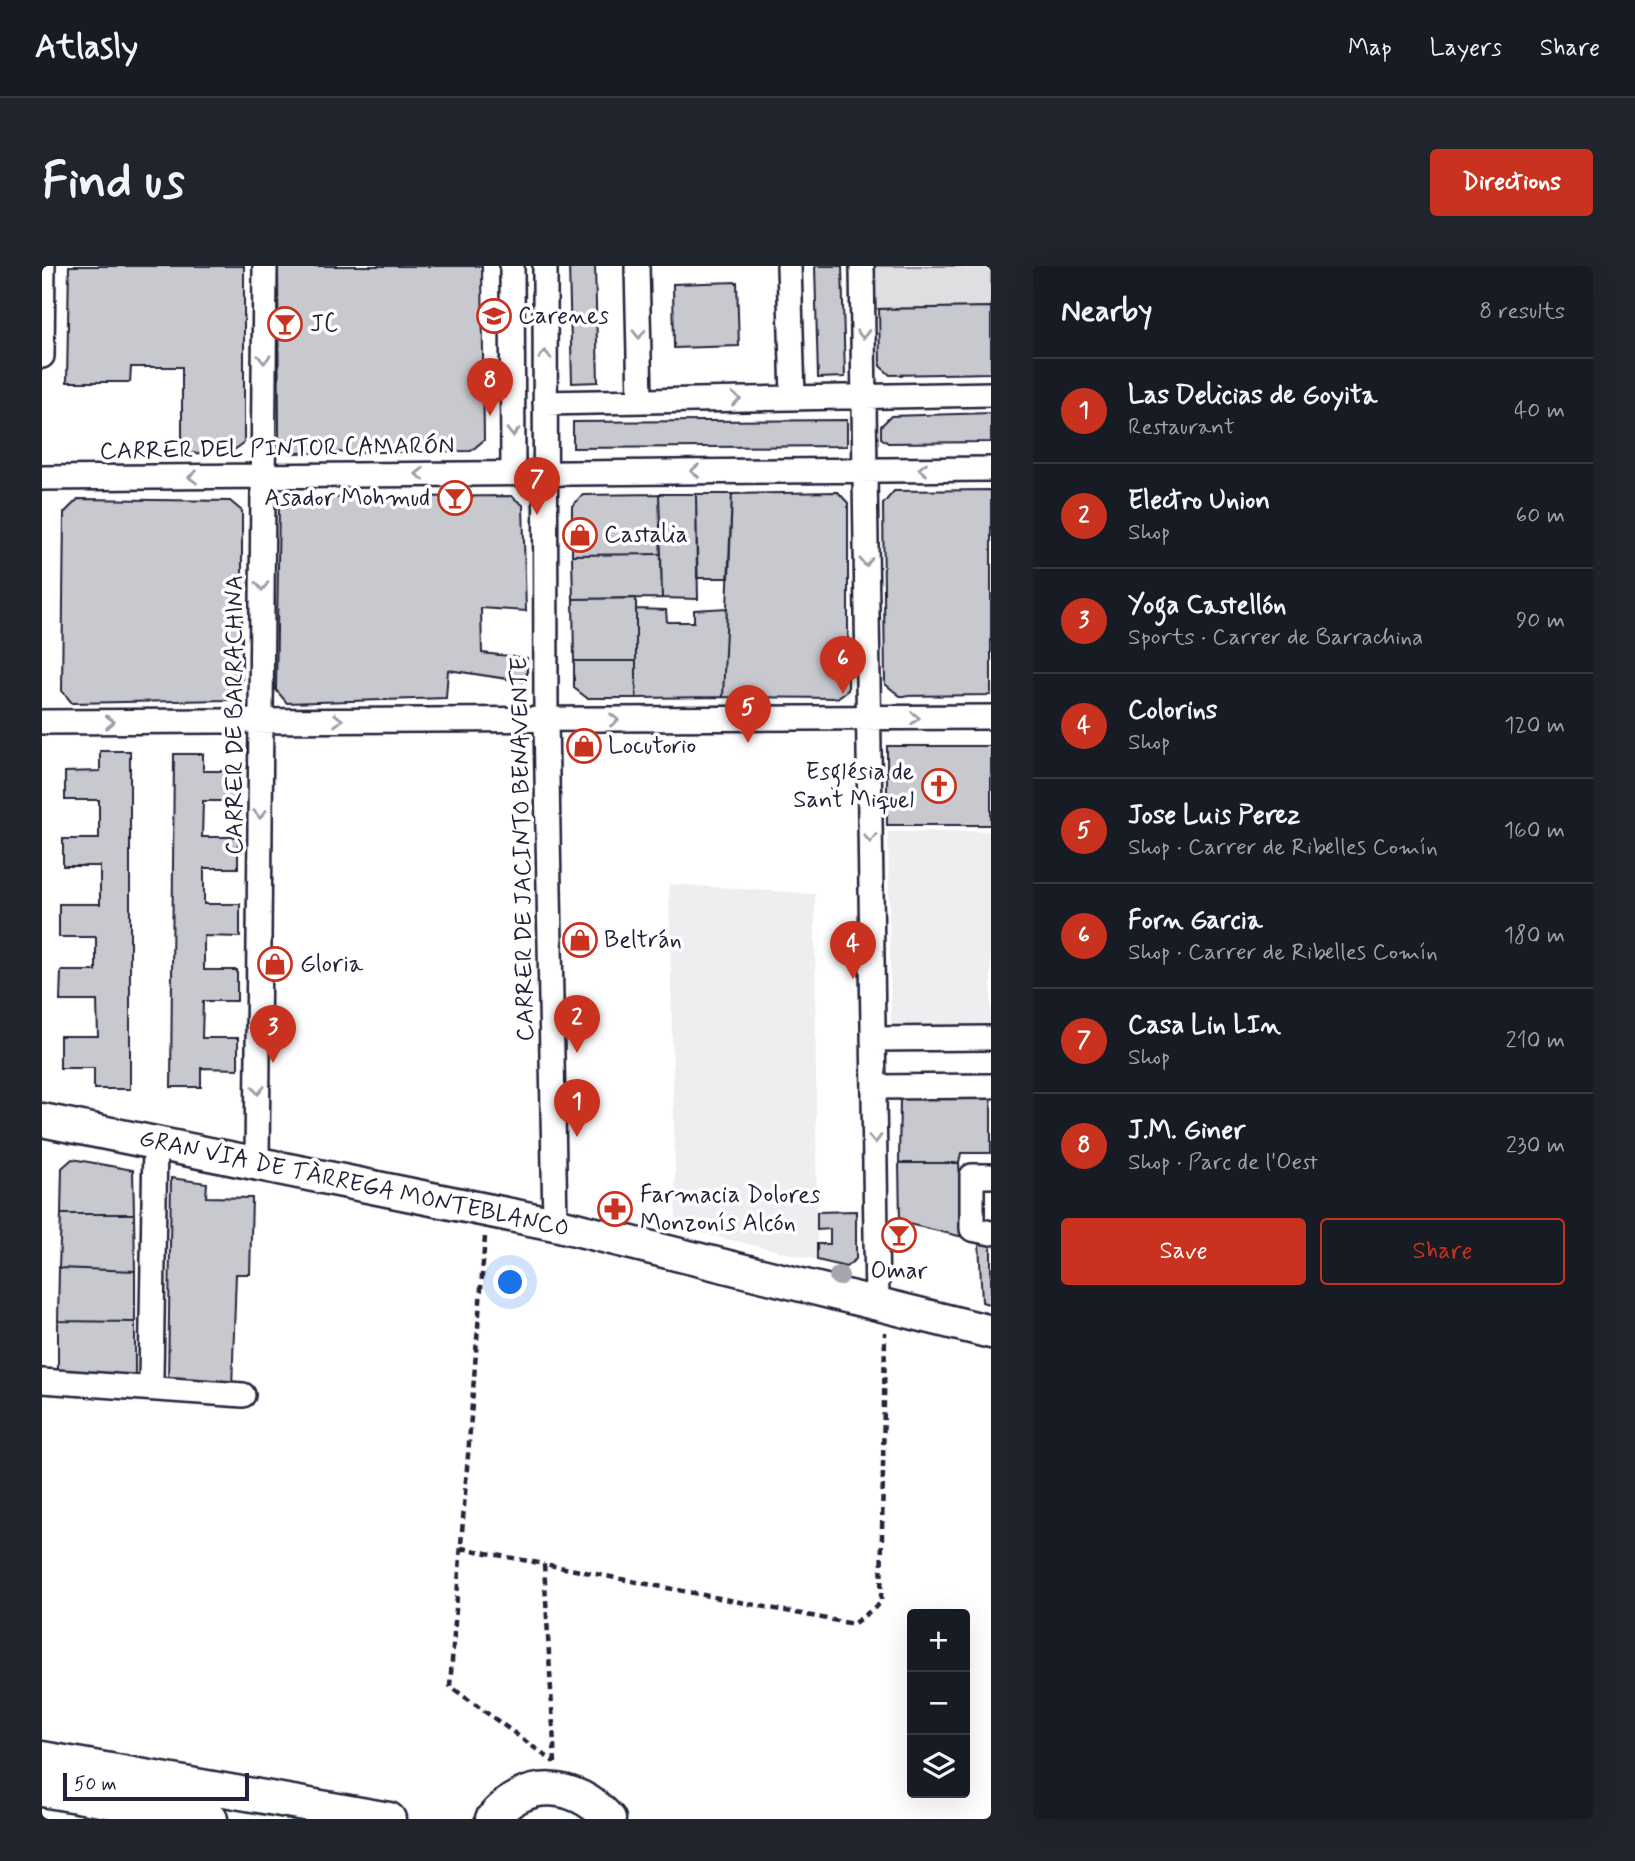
<!DOCTYPE html>
<html lang="en">
<head>
<meta charset="utf-8">
<style>
	:root { --surface:#171b24; --page:#20242c; --text:#f1f3f6; --muted:#9ea1a6; --line:#363941; --accent:#c8321e }
	body { margin:0; font-family:Mynerve,sans-serif; background:var(--page); color:var(--text) }
	.controls { position:absolute; right:21px; bottom:21px; display:grid; overflow:hidden; border-radius:7px; box-shadow:0 7px 28px #0002 }
	.controls button { width:63px; height:63px; display:grid; place-items:center; padding:0; border:0; border-bottom:2px solid var(--line); background:var(--surface); color:var(--text); font:35px sans-serif }
	.scale { position:absolute; left:21px; bottom:18px; width:186px; box-sizing:border-box; padding-left:7px; border:4px solid #22223b; border-top:0; font-size:19px; line-height:24px; white-space:nowrap; color:#22223b; -webkit-text-stroke:5px #fff; paint-order:stroke }
	.you { position:absolute; left:469px; top:1017px; width:24px; height:24px; margin:-18px; border:5px solid #fff; border-radius:50%; background:#1a73e8; box-shadow:0 0 0 10px #1a73e833 }
	.badge { display:grid; place-items:center; width:46px; height:46px; border-radius:50%; background:var(--accent); color:#fff; font-size:23px; font-weight:700 }
	.pin { position:absolute; translate:-50% -58px; filter:drop-shadow(0 2px 4px #0008) }
	.pin::after { content:''; position:absolute; top:37px; width:24px; height:21px; background:inherit; clip-path:polygon(0 0,100% 0,50% 100%) }
	.list { margin:0; padding:0; list-style:none }
	h2 { display:flex; justify-content:space-between; align-items:center; height:91px; margin:0; padding:0 28px; font-size:30px }
	h2 small { font-size:23px; font-weight:400; color:var(--muted) }
	.list li { display:grid; grid-template-columns:46px 1fr auto; gap:21px; align-items:center; box-sizing:border-box; height:105px; padding:0 28px; border-top:2px solid var(--line) }
	.list b { display:block; font-size:26px; white-space:nowrap }
	.list p { margin:0; font-size:23px; white-space:nowrap; color:var(--muted) }
	.list em { font-size:23px; font-style:normal; color:var(--muted) }
	.actions { display:flex; gap:14px; padding:21px 28px }
	.actions a { flex:1; padding:16px 0; border:2px solid var(--accent); border-radius:7px; text-align:center; font-size:24px; color:var(--accent) }
	.actions .main { background:var(--accent); color:#fff }
	.icon { flex:none; width:38px; height:38px; fill:none; stroke:currentColor; stroke-width:2; stroke-linecap:round; stroke-linejoin:round }
	.map { position:relative; flex:none; width:949px; height:1553px; overflow:hidden; border-radius:7px }
	header { display:flex; align-items:center; gap:42px; box-sizing:border-box; height:98px; padding:0 35px; background:var(--surface); border-bottom:2px solid var(--line) }
	header strong { font-size:33px }
	nav { display:flex; gap:38px; margin-inline-start:auto; font-size:24px }
	.intro { display:flex; align-items:center; justify-content:space-between; box-sizing:border-box; height:168px; padding:0 42px }
	h1 { margin:0; font-size:49px }
	.button { padding:18px 32px; border-radius:7px; background:var(--accent); color:#fff; font-size:24px; font-weight:700 }
	main { display:flex; gap:42px; padding:0 42px }
	aside { flex:1; background:var(--surface); border-radius:7px; box-shadow:0 7px 28px #0002 }
	.map>svg:first-child { display:block }
</style>
</head>
<body>
<header>
<strong>Atlasly</strong>
<nav><a>Map</a><a>Layers</a><a>Share</a></nav>
</header>
<div class="intro"><h1>Find us</h1><a class="button">Directions</a></div>
<main>
<div class="map">
<svg width="949" height="1553" viewBox="0 0 949 1553">
	<rect width="100%" height="100%" fill="#fff"/>
	<filter id="ink" filterUnits="userSpaceOnUse"><feTurbulence type="fractalNoise" baseFrequency=".0143" numOctaves="2"/><feDisplacementMap in="SourceGraphic" scale="14" xChannelSelector="R" yChannelSelector="G"/><feConvolveMatrix kernelMatrix="1 2 1 2 8 2 1 2 1" color-interpolation-filters="sRGB"/></filter>
	<g filter="url(#ink)">
		<path fill="#eeeef1" d="M 949,565 L 949,759 L 849,760 L 846,566 Z
			M 627,618 L 773,628 L 775,994 L 634,961 Z"/>
		<path fill="#dfdfe2" stroke="#80808e" stroke-width="2" d="M 820,0 L 949,0 L 949,41 L 821,43 Z"/>
		<path fill="#c8c8cf" stroke="#22223b" stroke-width="2" d="M 27,0 L 202,0 L 202,177 L 189,186 L 140,188 L 140,101 L 89,101 L 88,116 L 25,116 Z
			M 236,0 L 440,0 L 442,174 L 429,185 L 248,187 L 237,175 Z
			M 527,0 L 553,0 L 556,116 L 530,117 Z
			M 773,0 L 800,0 L 803,111 L 776,112 Z
			M 695,16 L 697,80 L 632,82 L 631,18 Z
			M 949,41 L 949,107 L 848,109 L 838,100 L 837,43 Z
			M 949,147 L 949,176 L 846,177 L 839,172 L 839,160 L 849,150 Z
			M 805,154 L 805,180 L 531,182 L 531,156 Z
			M 949,224 L 949,429 L 858,430 L 843,418 L 841,238 L 852,225 Z
			M 796,226 L 806,237 L 806,424 L 795,432 L 681,431 L 690,228 Z
			M 617,228 L 654,228 L 656,333 L 620,332 Z
			M 617,228 L 619,288 L 530,289 L 530,240 L 541,229 Z
			M 654,228 L 690,228 L 687,312 L 655,312 Z
			M 469,230 L 481,239 L 484,345 L 439,342 L 440,387 L 485,392 L 485,416 L 406,404 L 404,432 L 245,437 L 234,424 L 237,239 L 250,232 Z
			M 36,233 L 188,235 L 200,245 L 200,423 L 186,434 L 30,437 L 20,425 L 22,247 Z
			M 619,288 L 620,332 L 531,333 L 530,289 Z
			M 594,332 L 594,395 L 532,395 L 531,333 Z
			M 685,342 L 681,431 L 594,432 L 594,343 L 624,344 L 625,356 L 652,356 L 652,344 Z
			M 532,395 L 594,395 L 594,432 L 545,432 L 532,422 Z
			M 845,480 L 949,480 L 949,559 L 845,559 Z
			M 58,485 L 88,485 L 88,823 L 52,823 L 52,802 L 18,802 L 18,770 L 56,770 L 55,735 L 18,735 L 19,705 L 54,705 L 54,671 L 17,671 L 17,638 L 58,638 L 58,600 L 21,600 L 21,573 L 57,573 L 57,534 L 23,534 L 23,506 L 58,505 Z
			M 132,488 L 161,488 L 161,505 L 196,505 L 196,535 L 161,535 L 160,571 L 196,571 L 196,602 L 162,602 L 162,638 L 198,638 L 198,671 L 162,670 L 162,704 L 195,704 L 195,735 L 161,735 L 160,772 L 196,772 L 196,803 L 159,802 L 159,821 L 129,821 Z
			M 858,832 L 949,832 L 949,887 L 919,887 L 917,897 L 857,897 Z
			M 30,893 L 91,904 L 92,948 L 19,948 L 20,902 Z
			M 857,897 L 917,897 L 921,971 L 858,956 Z
			M 129,912 L 165,917 L 164,931 L 210,932 L 208,1008 L 194,1008 L 190,1122 L 126,1117 Z
			M 814,945 L 814,993 L 804,1001 L 775,994 L 775,978 L 788,978 L 788,963 L 775,964 L 775,946 Z
			M 19,948 L 92,948 L 93,1005 L 17,1002 Z
			M 937,976 L 949,979 L 949,1039 L 940,1036 Z
			M 17,1002 L 93,1005 L 93,1056 L 16,1055 Z
			M 16,1055 L 93,1056 L 93,1113 L 16,1107 Z"/>
		<g fill="none" stroke-linecap="round" stroke-linejoin="round">
			<g stroke="#22223b" stroke-width="28">
				<path id="street" d="M 470,0 L 471,207
					M 503,0 L 504,454 L 513,958
					M 595,0 L 598,135
					M 747,0 L 751,131
					M 820,0 L 835,1038
					M 0,90 L 1,0
					M 503,137 L 949,128
					M 0,212 L 949,203
					M 0,456 L 949,451
					M 831,773 L 949,772
					M 832,821 L 949,820
					M 215,898 L 223,0
					M 949,910 L 930,910 L 930,963 L 949,967
					M 109,1113 L 113,877
					M 0,1115 L 201,1129"/>
			</g>
			<g stroke="#22223b" stroke-width="37">
				<path id="secondary" d="M 0,854 L 513,958 L 949,1066
					M 0,1492 L 347,1553
					M 0,1524 L 169,1553
					M 450,1553 C 484,1511 533,1516 567,1553"/>
			</g>
			<path stroke="#22223b" stroke-width="4.5" stroke-dasharray="7 5" stroke-linecap="butt" d="M 443,971 L 408,1420 L 512,1496
				M 419,1282 L 502,1298
				M 513,1497 L 502,1298 L 811,1358 L 839,1337 L 843,1066"/>
			<use href="#street" stroke="#fff" stroke-width="23"/>
			<use href="#secondary" stroke="#fff" stroke-width="32"/>
		</g>
		<circle fill="#a5a5af" cx="797" cy="1010" r="10"/>
		<defs><path id="oneway-chevron" d="M-2-3.5L2.5 0L-2 3.5" fill="none" stroke-width="1.6" stroke-linecap="round" stroke-linejoin="round" transform="scale(1.75)"/></defs>
		<g stroke="#9c9ca7">
			<use href="#oneway-chevron" transform="translate(597 68) rotate(88)"/>
			<use href="#oneway-chevron" transform="translate(821 68) rotate(89)"/>
			<use href="#oneway-chevron" transform="translate(503 89) rotate(-90)"/>
			<use href="#oneway-chevron" transform="translate(222 93) rotate(90)"/>
			<use href="#oneway-chevron" transform="translate(694 133) rotate(-1)"/>
			<use href="#oneway-chevron" transform="translate(471 166) rotate(90)"/>
			<use href="#oneway-chevron" transform="translate(881 203) rotate(-180)"/>
			<use href="#oneway-chevron" transform="translate(653 205) rotate(179)"/>
			<use href="#oneway-chevron" transform="translate(378 208) rotate(179)"/>
			<use href="#oneway-chevron" transform="translate(151 211) rotate(179)"/>
			<use href="#oneway-chevron" transform="translate(824 296) rotate(89)"/>
			<use href="#oneway-chevron" transform="translate(220 320) rotate(90)"/>
			<use href="#oneway-chevron" transform="translate(873 452)"/>
			<use href="#oneway-chevron" transform="translate(296 454)"/>
			<use href="#oneway-chevron" transform="translate(572 454)"/>
			<use href="#oneway-chevron" transform="translate(68 456) rotate(-1)"/>
			<use href="#oneway-chevron" transform="translate(218 548) rotate(90)"/>
			<use href="#oneway-chevron" transform="translate(828 572) rotate(89)"/>
			<use href="#oneway-chevron" transform="translate(216 824) rotate(90)"/>
			<use href="#oneway-chevron" transform="translate(833 873) rotate(89)"/>
		</g>
	</g>
	<defs>
		<g id="school-ring" transform="scale(1.75)"><circle r="9.5" fill="#fff" stroke="#c8321e" stroke-width="1.5"/><path d="M0-5L7-2L0 1L-7-2ZM-4 1L0 2.5L4 1V4Q0 6-4 4Z" fill="#c8321e"/></g>
		<g id="bar-ring" transform="scale(1.75)"><circle r="9.5" fill="#fff" stroke="#c8321e" stroke-width="1.5"/><path d="M-6-5H6L.8 .8V4.5H3.5V6h-7V4.5H-.8V.8Z" fill="#c8321e"/></g>
		<g id="shop-ring" transform="scale(1.75)"><circle r="9.5" fill="#fff" stroke="#c8321e" stroke-width="1.5"/><path d="M-5-2.5h2.3a2.7 3.5 0 0 1 5.4 0H5L5.5 6h-11ZM-1.5-2.5h3a1.5 2.3 0 0 0-3 0Z" fill="#c8321e"/></g>
		<g id="church-ring" transform="scale(1.75)"><circle r="9.5" fill="#fff" stroke="#c8321e" stroke-width="1.5"/><path d="M-1.2-6h2.4v3.5h3.3v2.4h-3.3V6h-2.4V-.1h-3.3v-2.4h3.3Z" fill="#c8321e"/></g>
		<g id="pharmacy-ring" transform="scale(1.75)"><circle r="9.5" fill="#fff" stroke="#c8321e" stroke-width="1.5"/><path d="M-2-6h4v4h4v4h-4v4h-4v-4h-4v-4h4Z" fill="#c8321e"/></g>
	</defs>
	<g fill-rule="evenodd">
		<use href="#school-ring" x="452" y="50"/>
		<use href="#bar-ring" x="243" y="58"/>
		<use href="#bar-ring" x="413" y="232"/>
		<use href="#shop-ring" x="538" y="269"/>
		<use href="#shop-ring" x="542" y="480"/>
		<use href="#church-ring" x="897" y="520"/>
		<use href="#shop-ring" x="538" y="674"/>
		<use href="#shop-ring" x="233" y="698"/>
		<use href="#pharmacy-ring" x="573" y="943"/>
		<use href="#bar-ring" x="857" y="969"/>
	</g>
	<g text-anchor="middle" dominant-baseline="central" stroke-width="7" stroke-linejoin="round" paint-order="stroke">
		<g font-size="24" fill="#22223b" stroke="#fff" text-anchor="start">
			<text x="476" y="50">Carenes</text>
			<text x="268" y="58">JC</text>
			<text x="388" y="232" text-anchor="end">Asador Mohmud</text>
			<text x="562" y="269">Castalia</text>
			<text x="566" y="480">Locutorio</text>
			<text x="872" y="506" text-anchor="end">Església de<tspan x="872" dy="28">Sant Miquel</tspan></text>
			<text x="562" y="674">Beltrán</text>
			<text x="258" y="698">Gloria</text>
			<text x="598" y="929">Farmacia Dolores<tspan x="598" dy="28">Monzonís Alcón</tspan></text>
			<text x="857" y="1005" text-anchor="middle">Omar</text>
		</g>
		<g font-size="24" fill="#22223b" stroke="#fff">
			<text transform="translate(235 183) rotate(-1)">CARRER DEL PINTOR CAMARÓN</text>
			<text transform="translate(193 449) rotate(-90)">CARRER DE BARRACHINA</text>
			<text transform="translate(481 583) rotate(-91)">CARRER DE JACINTO BENAVENTE</text>
			<text transform="translate(312 918) rotate(12)">GRAN VIA DE TÀRREGA MONTEBLANCO</text>
		</g>
	</g>
</svg>
<div class="controls">
<button>+</button>
<button>−</button>
<button><svg class="icon" aria-label="layers" viewBox="0 0 24 24"><path d="M12 4l9 5-9 5-9-5zM3 14l9 5 9-5"/></svg></button>
</div>
<div class="scale">50 m</div>
<div class="you"></div>
<div class="pin badge" style="left:535px;top:871px">1</div>
<div class="pin badge" style="left:535px;top:787px">2</div>
<div class="pin badge" style="left:231px;top:797px">3</div>
<div class="pin badge" style="left:811px;top:713px">4</div>
<div class="pin badge" style="left:706px;top:477px">5</div>
<div class="pin badge" style="left:801px;top:428px">6</div>
<div class="pin badge" style="left:495px;top:249px">7</div>
<div class="pin badge" style="left:448px;top:150px">8</div>
</div>
<aside>
<h2>Nearby<small>8 results</small></h2>
<ul class="list">
<li><span class="badge">1</span><div><b>Las Delicias de Goyita</b><p>Restaurant</p></div><em>40 m</em></li>
<li><span class="badge">2</span><div><b>Electro Union</b><p>Shop</p></div><em>60 m</em></li>
<li><span class="badge">3</span><div><b>Yoga Castellón</b><p>Sports · Carrer de Barrachina</p></div><em>90 m</em></li>
<li><span class="badge">4</span><div><b>Colorins</b><p>Shop</p></div><em>120 m</em></li>
<li><span class="badge">5</span><div><b>Jose Luis Perez</b><p>Shop · Carrer de Ribelles Comín</p></div><em>160 m</em></li>
<li><span class="badge">6</span><div><b>Forn Garcia</b><p>Shop · Carrer de Ribelles Comín</p></div><em>180 m</em></li>
<li><span class="badge">7</span><div><b>Casa Lin LIn</b><p>Shop</p></div><em>210 m</em></li>
<li><span class="badge">8</span><div><b>J.M. Giner</b><p>Shop · Parc de l'Oest</p></div><em>230 m</em></li>
</ul>
<div class="actions"><a class="main">Save</a><a>Share</a></div>
</aside>
</main>
</body>
</html>
